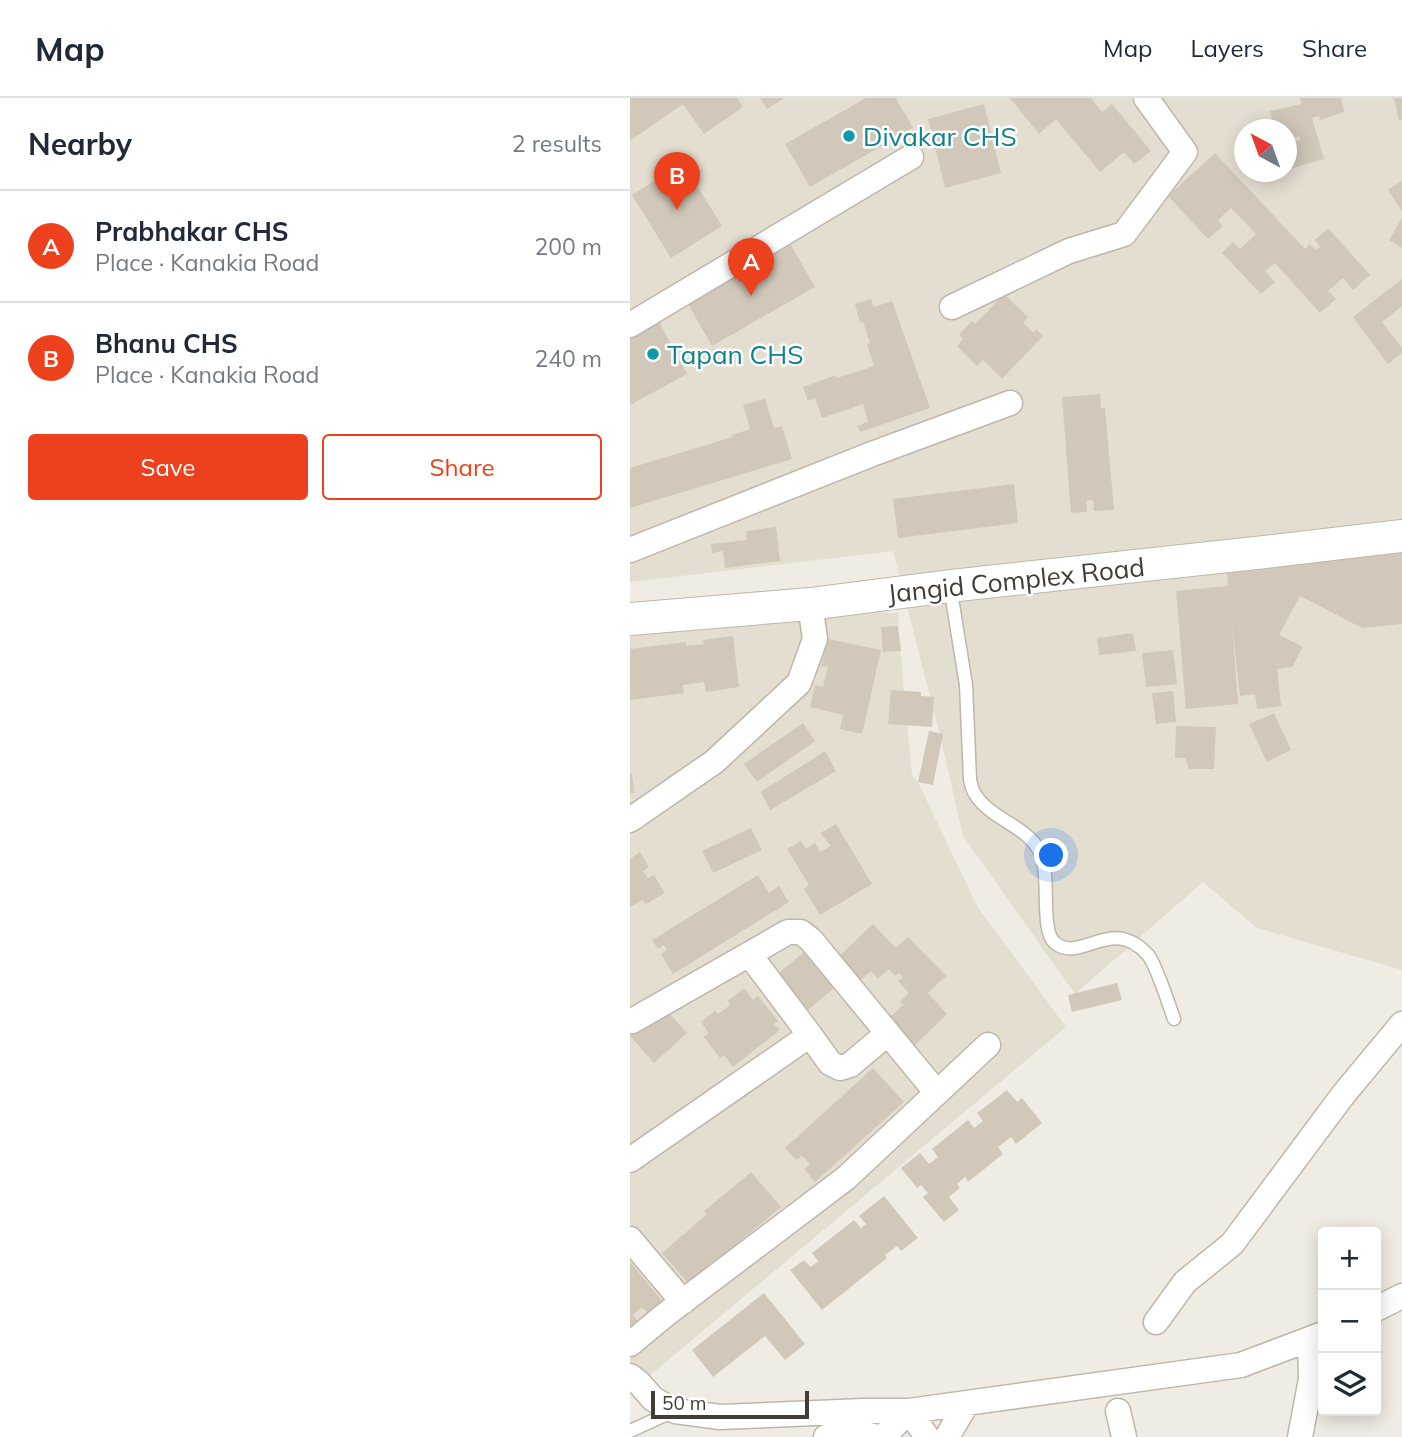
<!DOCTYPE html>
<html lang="en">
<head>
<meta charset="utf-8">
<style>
	:root { --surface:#fff; --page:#f6f6f7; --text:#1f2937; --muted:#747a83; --line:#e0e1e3; --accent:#ed411d }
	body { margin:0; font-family:Mulish,sans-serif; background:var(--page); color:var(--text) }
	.controls { position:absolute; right:21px; bottom:21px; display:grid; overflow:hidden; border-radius:7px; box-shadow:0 4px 18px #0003 }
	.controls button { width:63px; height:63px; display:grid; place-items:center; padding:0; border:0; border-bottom:2px solid var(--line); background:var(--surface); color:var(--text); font:35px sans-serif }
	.compass { position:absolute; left:604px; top:21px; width:63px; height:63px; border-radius:50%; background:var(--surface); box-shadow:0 4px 18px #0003; rotate:319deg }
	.scale { position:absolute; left:21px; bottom:18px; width:158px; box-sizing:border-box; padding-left:7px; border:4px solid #413c34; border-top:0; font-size:19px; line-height:24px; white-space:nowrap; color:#413c34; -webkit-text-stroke:5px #fff; paint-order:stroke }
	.you { position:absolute; left:422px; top:758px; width:24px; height:24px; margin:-18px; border:5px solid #fff; border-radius:50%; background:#1a73e8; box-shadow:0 0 0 10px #1a73e833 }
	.badge { display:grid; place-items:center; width:46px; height:46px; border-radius:50%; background:var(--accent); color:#fff; font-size:23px; font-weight:700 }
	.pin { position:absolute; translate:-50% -58px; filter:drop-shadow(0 2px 4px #0008) }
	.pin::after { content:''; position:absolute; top:37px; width:24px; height:21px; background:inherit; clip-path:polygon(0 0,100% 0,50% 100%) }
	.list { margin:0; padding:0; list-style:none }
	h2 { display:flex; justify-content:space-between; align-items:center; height:91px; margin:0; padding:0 28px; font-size:30px }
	h2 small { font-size:23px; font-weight:400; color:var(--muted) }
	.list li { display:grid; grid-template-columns:46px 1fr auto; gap:21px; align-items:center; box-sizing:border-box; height:112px; padding:0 28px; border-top:2px solid var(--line) }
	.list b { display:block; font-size:26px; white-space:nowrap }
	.list p { margin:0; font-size:23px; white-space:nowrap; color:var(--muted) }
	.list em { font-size:23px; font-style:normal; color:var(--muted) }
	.actions { display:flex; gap:14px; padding:21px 28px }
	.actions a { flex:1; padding:16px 0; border:2px solid var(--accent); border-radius:7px; text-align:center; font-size:24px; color:var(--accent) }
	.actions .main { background:var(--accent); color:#fff }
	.icon { flex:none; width:38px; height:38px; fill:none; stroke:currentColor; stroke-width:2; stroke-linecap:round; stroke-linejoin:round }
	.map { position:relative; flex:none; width:772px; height:1339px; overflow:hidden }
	header { display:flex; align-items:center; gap:42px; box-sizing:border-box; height:98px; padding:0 35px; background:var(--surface); border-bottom:2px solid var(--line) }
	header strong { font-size:33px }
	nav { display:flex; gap:38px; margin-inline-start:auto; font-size:24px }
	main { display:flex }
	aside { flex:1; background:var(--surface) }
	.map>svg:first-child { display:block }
</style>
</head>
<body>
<header>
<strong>Map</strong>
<nav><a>Map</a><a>Layers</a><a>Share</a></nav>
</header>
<main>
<aside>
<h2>Nearby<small>2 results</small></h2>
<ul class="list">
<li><span class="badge">A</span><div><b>Prabhakar CHS</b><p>Place · Kanakia Road</p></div><em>200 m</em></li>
<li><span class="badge">B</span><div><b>Bhanu CHS</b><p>Place · Kanakia Road</p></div><em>240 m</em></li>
</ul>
<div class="actions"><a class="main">Save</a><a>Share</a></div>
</aside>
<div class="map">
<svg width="772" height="1339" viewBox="0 0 772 1339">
	<rect width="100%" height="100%" fill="#f0ece3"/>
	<path fill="#e4ded1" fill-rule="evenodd" d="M 0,0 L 772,0 L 772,872 L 627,830 L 573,784 L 445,896 L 333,738 L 312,646 L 263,453 L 0,484 ZM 614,32 L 656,32 L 656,74 L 614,74 Z
		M 171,513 L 269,515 L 268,528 L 282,677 L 288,684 L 347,808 L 436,929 L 0,1294 L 0,528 Z"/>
	<path fill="#d1c8b9" d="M 0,0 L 107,0 L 113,9 L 74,36 L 53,6 L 0,43 Z
		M 130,0 L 154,0 L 137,11 Z
		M 236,0 L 266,0 L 283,30 L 180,89 L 155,46 Z
		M 380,0 L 461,0 L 472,14 L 482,6 L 521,53 L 504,66 L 494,54 L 470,74 L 426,21 L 409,36 Z
		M 670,0 L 711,0 L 714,14 L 690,22 L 689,18 L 682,20 L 694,61 L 656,72 L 656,46 L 671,42 L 669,38 L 656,41 L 656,32 L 645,32 L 640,13 L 671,6 Z
		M 764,0 L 772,0 L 772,22 L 769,23 Z
		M 354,6 L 371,75 L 315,90 L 298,21 Z
		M 585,55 L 675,151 L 680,146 L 686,152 L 690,149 L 685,142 L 698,130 L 740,177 L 723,192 L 713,180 L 698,193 L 706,201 L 690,215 L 645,165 L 635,173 L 645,184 L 631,196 L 592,155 L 603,144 L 610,151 L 626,136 L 601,110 L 588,122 L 593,128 L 578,141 L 538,98 Z
		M 53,65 L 92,128 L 41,160 L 2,97 Z
		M 772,83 L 772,113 L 758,92 Z
		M 772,120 L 772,150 L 759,142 Z
		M 161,147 L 185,189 L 82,248 L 58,206 Z
		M 772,181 L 772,208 L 752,224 L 772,250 L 772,255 L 758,266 L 723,219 Z
		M 374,196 L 398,219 L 393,225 L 404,235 L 406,231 L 413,238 L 372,281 L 353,262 L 347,268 L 327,248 L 333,241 L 329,237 L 342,223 L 345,226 Z
		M 241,201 L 244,209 L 262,203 L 300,310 L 230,334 L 227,328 L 238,324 L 233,306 L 192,320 L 185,300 L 178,303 L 173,289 L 206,277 L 207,280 L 244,268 L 237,246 L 240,245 L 233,224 L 230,225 L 225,206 Z
		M 28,222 L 57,276 L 0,307 L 0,237 Z
		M 470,296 L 471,310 L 475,310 L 484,412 L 464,413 L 463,402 L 456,403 L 457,414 L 441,415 L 432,299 Z
		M 135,301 L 144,330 L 152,328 L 162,361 L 0,410 L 0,370 L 103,339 L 102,337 L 120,331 L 113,307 Z
		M 384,386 L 388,425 L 268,440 L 263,401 Z
		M 146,429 L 150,463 L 95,470 L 93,453 L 82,455 L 81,446 L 117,442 L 116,433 Z
		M 772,454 L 772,526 L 732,530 L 670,498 L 649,537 L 673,549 L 662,569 L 647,571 L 651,608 L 627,611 L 625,596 L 610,598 L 602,525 L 608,606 L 556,611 L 546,493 L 598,488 L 597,473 Z
		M 268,528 L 271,553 L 253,554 L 251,529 Z
		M 503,535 L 506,553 L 469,557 L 467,540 Z
		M 103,538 L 109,589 L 76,594 L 74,584 L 53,587 L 54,595 L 0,602 L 0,551 L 56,544 L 56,548 L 74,546 L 73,542 Z
		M 198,541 L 251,552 L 232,636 L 210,631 L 213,617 L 180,609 L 185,587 L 193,589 L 198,568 L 191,569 Z
		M 543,552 L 547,586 L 516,589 L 512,555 Z
		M 261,592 L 291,594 L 291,598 L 304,599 L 302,629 L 258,626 Z
		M 543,593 L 546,624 L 526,626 L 522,595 Z
		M 644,615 L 661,652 L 637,664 L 619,626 Z
		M 173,625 L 185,643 L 127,684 L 114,666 Z
		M 546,628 L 586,629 L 584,671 L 559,671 L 555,660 L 545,660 Z
		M 299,633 L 313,636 L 303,687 L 288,684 Z
		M 195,653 L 206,673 L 140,712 L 131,694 Z
		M 2,675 L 4,695 L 0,695 L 0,676 Z
		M 206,726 L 242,786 L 190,817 L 174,791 L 179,787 L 157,751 L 171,743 L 176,751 L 185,745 L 190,754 L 201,748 L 190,735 Z
		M 121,730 L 132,752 L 83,775 L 72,753 Z
		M 10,754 L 19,769 L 13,773 L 18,780 L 24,777 L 35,795 L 16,806 L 12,802 L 0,809 L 0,761 Z
		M 128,777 L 139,795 L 149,788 L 159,804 L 43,876 L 31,856 L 37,852 L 34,847 L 28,851 L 22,842 Z
		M 243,826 L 266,850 L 278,839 L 316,878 L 298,895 L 317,916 L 282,950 L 256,923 L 273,907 L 270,904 L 279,895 L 268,883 L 273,879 L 269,875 L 265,878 L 259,871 L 248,881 L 241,873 L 228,885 L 205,862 Z
		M 175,853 L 205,889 L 178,912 L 148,876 Z
		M 487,885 L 492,902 L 442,914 L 438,897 Z
		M 114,890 L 123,902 L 128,898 L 148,923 L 144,926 L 150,932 L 103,969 L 94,957 L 90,960 L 74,939 L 79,935 L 71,924 L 85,913 L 88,916 L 100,907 L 98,903 Z
		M 33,908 L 57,935 L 24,965 L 0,938 Z
		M 243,970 L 274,1004 L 185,1084 L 174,1071 L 180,1066 L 172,1058 L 166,1062 L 155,1050 Z
		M 377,992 L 387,1004 L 392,1000 L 412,1025 L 386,1046 L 381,1039 L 368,1049 L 373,1056 L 338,1084 L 335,1079 L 327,1086 L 330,1090 L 319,1099 L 329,1112 L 314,1124 L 293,1099 L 298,1095 L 291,1087 L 287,1090 L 271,1070 L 290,1055 L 299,1066 L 308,1059 L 302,1051 L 338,1022 L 344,1030 L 353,1023 L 347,1015 Z
		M 121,1074 L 151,1109 L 59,1186 L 32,1155 L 77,1116 L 74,1113 Z
		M 254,1098 L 288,1140 L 271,1153 L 267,1148 L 255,1157 L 257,1160 L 192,1212 L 160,1172 L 174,1162 L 181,1169 L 188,1163 L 182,1155 L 224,1122 L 231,1130 L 236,1126 L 229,1118 Z
		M 0,1164 L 34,1205 L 19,1217 L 12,1209 L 3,1217 L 10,1225 L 0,1232 Z
		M 134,1195 L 175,1246 L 155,1262 L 135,1238 L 83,1279 L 62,1252 Z"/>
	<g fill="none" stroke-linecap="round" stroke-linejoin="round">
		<g stroke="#beb7a9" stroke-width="15">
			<path id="service" d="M 320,488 L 336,587 L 340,681 C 341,686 342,692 345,696 C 360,721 395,727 409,752 C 422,774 409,832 425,845 C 451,866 482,816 518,857 C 526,866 539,907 544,921
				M 0,1333 L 44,1313"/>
		</g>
		<g stroke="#beb7a9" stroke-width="27">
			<path id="minor" d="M 322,209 L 439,153 L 494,136 L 555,54 L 516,0
				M 0,227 L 281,59
				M 0,452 L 242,356 L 380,305
				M 0,722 L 84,664 L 169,585 L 185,541 L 180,506
				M 2,923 L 158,834 L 171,834 L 181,842 L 307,995
				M 180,937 L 200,965 L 210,970 L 220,967 L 258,935
				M 0,1062 L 180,937 L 119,856
				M 0,1141 L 53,1204
				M 746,1211 L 772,1198
				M 526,1224 L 555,1184 L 602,1146 L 713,997 L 772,926
				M 0,1246 L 35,1217 L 216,1080 L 358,947
				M 0,1278 L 9,1285 L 23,1301 L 45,1313 L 90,1319 L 233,1313 L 279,1313 L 297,1339
				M 488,1313 L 494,1339
				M 196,1339 C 213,1332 230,1334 248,1339
				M 253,1339 L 279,1313 L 611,1267 L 693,1236
				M 317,1339 L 337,1305
				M 670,1339 L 681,1281 L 680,1241"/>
		</g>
		<g stroke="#beb7a9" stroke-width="34">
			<path id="tertiary" d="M 0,521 L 180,506 L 320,488 L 635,454 L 772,438"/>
		</g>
		<use href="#service" stroke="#fff" stroke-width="12"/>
		<use href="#minor" stroke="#fff" stroke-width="24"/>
		<use href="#tertiary" stroke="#fff" stroke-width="32"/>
	</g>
	<g fill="#0f9aa8" stroke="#fff" stroke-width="2.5">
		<circle cx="219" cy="38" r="7"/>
		<circle cx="23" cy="256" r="7"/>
	</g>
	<g text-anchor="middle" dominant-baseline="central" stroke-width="5" stroke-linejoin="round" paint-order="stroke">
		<g font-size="26" fill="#0d838f" stroke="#fff" text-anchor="start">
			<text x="233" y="38">Divakar CHS</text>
			<text x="37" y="256">Tapan CHS</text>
		</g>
		<g font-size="26" fill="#413c34" stroke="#fff">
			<text transform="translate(386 482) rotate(-6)">Jangid Complex Road</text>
		</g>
	</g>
</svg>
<div class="controls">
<button>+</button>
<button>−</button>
<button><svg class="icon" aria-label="layers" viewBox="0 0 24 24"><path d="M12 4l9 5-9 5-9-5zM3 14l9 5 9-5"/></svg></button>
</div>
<svg class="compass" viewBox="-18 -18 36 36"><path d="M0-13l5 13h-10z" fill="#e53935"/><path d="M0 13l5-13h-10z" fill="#747a83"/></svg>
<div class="scale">50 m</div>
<div class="you"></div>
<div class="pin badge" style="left:121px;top:198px">A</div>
<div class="pin badge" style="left:47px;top:112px">B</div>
</div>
</main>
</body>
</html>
